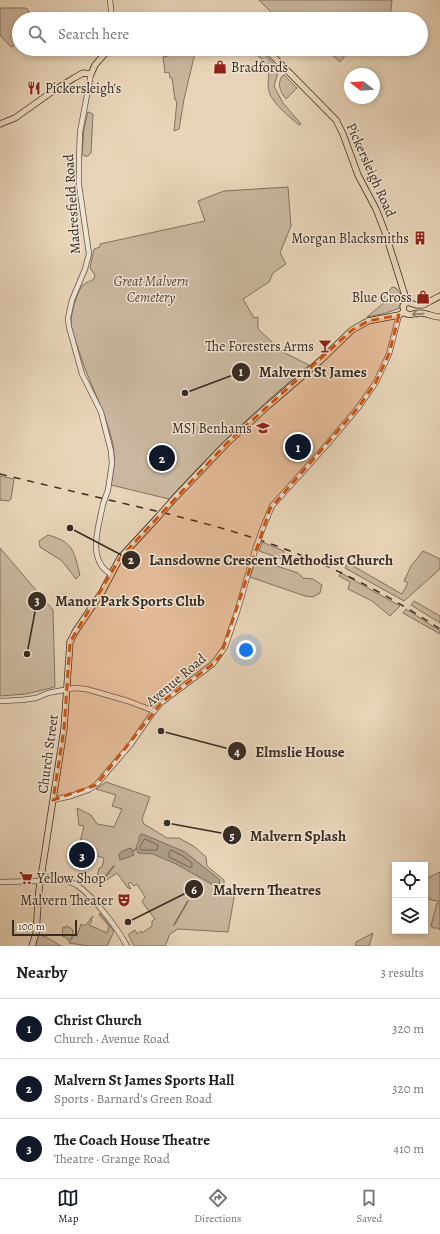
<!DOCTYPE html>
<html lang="en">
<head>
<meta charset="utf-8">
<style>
	:root { --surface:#fff; --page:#f6f6f6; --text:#202124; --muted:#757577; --line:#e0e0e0; --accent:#111827 }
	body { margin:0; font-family:Alegreya,serif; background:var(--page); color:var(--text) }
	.controls { position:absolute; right:12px; bottom:12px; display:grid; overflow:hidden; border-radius:0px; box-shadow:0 2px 6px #0003 }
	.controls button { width:36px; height:36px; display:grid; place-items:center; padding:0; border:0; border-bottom:1px solid var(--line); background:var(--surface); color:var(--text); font:20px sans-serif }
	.compass { position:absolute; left:344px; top:68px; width:36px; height:36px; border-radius:50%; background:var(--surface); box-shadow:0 2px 6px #0003; rotate:287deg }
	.scale { position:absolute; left:12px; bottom:10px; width:65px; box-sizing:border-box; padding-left:4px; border:2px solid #382c23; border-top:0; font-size:11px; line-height:14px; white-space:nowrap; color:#382c23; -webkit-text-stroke:3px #f0e3d1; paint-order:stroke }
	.you { position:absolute; left:246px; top:650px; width:14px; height:14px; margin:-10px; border:3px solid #fff; border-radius:50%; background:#1a73e8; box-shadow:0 0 0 6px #1a73e833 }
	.badge { display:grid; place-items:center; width:26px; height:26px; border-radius:50%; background:var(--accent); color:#fff; font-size:13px; font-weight:700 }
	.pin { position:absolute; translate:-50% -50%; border:2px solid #fff; box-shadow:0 1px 4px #0006 }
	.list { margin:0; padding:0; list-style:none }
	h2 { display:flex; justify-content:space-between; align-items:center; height:52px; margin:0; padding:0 16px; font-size:17px }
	h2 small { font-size:13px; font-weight:400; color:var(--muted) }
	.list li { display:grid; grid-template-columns:26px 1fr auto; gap:12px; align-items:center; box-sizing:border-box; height:60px; padding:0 16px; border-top:1px solid var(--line) }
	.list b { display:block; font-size:15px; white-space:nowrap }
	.list p { margin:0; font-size:13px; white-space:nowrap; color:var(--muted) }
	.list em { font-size:13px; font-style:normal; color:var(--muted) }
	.icon { flex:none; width:22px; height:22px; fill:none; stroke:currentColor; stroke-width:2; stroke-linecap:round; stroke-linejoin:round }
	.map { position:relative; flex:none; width:440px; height:946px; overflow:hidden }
	.search { position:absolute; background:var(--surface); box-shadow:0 2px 6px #0003; left:12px; right:12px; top:12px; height:44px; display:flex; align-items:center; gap:10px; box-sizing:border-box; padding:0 14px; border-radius:22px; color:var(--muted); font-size:15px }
	.sheet { height:232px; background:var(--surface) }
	nav { display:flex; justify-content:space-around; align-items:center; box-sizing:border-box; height:56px; border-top:1px solid var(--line); background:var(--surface); font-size:11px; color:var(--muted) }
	nav a { display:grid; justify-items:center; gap:2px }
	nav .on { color:var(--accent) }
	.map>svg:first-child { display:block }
</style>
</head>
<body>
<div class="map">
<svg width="440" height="946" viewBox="0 0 440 946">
	<rect width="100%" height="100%" fill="#e8d4b8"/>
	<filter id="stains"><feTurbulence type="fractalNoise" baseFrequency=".005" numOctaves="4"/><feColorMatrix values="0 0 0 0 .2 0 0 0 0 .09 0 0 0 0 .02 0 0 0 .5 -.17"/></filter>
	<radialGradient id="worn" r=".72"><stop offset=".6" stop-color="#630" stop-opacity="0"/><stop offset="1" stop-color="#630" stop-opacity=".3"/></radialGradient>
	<path fill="#cab79f" stroke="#817261" d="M 259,0 L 392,0 L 390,19 L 278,19 Z
		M 0,8 L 26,8 L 28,10 L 29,12 L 27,19 L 19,19 C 19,29 21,40 12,47 L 10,46 L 0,35 Z
		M 174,49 L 196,49 L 184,99 L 179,129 L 174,131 L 177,101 L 175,100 L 172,78 L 170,78 L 169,72 L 165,73 L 163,57 L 168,56 L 167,54 L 174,53 Z
		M 257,49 L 259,49 L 279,69 L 274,86 L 283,103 L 301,124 L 299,125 C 290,117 279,109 272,98 C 261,80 279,71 258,56 Z
		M 312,49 L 350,49 L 340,62 L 328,51 Z
		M 284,75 L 297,88 L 286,99 C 280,91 277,85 282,76 Z
		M 88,112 L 93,114 L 91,153 L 88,156 L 84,156 L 82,154 L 84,128 Z
		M 288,187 L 291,226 L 280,253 L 286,264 L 273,273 L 269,282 L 243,299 L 254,318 L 258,317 L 258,328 L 260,331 L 283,352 L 309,365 C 259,407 212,451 169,499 L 111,485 C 113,470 116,455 112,440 C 104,408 87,379 78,348 C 75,340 71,331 71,322 C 71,313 77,291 83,285 C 86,282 91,281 94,279 L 95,275 L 90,268 L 94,249 L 100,247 L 100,244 L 205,221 L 198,201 L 224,191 Z
		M 392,287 L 396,288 L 402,295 L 400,308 L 386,313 L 367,317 L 385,302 L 383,299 Z
		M 0,476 L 14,479 L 11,499 L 9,501 L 0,500 Z
		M 48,535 C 74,542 74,552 80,575 L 76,579 L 62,561 L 40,547 L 39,541 Z
		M 262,542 L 284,551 L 282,559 L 259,551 Z
		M 0,548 L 53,610 L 55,687 L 26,694 L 0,696 Z
		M 423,551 L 440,559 L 440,569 L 404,601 L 345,568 L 348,563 L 402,594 L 408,583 L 404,581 L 411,566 Z
		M 256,559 L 298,573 L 303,578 L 313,579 L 322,585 L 320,593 L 313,597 L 305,596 L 250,577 Z
		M 341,573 L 400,606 L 390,616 L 372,601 L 348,589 L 350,582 L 339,576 Z
		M 414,601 L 440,616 L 440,623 L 411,605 Z
		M 406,609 L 440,631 L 440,634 L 403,613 Z
		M 106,782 L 150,797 L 142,819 L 144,824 L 167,838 L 179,838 L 195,847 L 206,857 L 207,866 L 224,880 L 224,888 L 235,892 L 228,932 L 178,929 L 170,934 L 165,946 L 134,946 L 129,936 L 129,934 L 135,930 L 137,934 L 141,931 L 142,933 L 152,926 L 152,921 L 155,919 L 142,902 L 145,897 L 137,884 L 134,886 L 130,882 L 128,884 L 131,889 L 128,888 L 117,873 L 105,881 L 94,884 L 92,881 L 97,877 L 99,868 L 102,867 L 104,858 L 94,855 L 94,853 L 92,849 L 79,846 L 84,826 L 79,825 L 77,808 L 91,815 L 97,824 L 114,827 L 122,809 L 112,806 L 116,795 L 96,789 Z
		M 440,872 L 440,902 L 425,898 L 425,879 Z
		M 437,903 L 440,904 L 440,930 L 438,928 L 433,928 L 431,926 Z
		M 100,913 L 114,931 L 107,946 L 89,946 L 69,943 L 74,935 L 77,936 L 81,924 L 85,926 L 93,916 L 91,920 L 92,921 L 89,925 L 107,933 L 109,926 L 99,915 Z
		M 66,926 L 71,928 L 73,930 L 72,937 L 68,941 L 67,938 L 62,936 L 63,927 L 65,928 Z
		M 373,933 L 369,946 L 356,946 L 356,942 Z
		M 40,935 L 46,937 L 61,946 L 35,946 L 38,936 Z"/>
	<path fill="#ac9b85" stroke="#7e6f5e" d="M 141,834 L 145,835 L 185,852 L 219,879 L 220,880 L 219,884 L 215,886 L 176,864 L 153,854 L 138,853 L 136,846 L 139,841 L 139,837 Z
		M 131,848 L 134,855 L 120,860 L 119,854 L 122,851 Z"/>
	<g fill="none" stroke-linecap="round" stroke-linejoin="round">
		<path stroke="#726454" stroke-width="1" d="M 145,839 L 158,845 L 157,850 L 141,850 L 140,847 Z
			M 171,850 L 183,856 L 192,863 L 192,867 L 189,867 L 169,857 L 169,854 Z"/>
		<path stroke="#7e6f5e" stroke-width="1.5" d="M 133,851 L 136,849
			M 96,881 L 105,877 L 114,866
			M 174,925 L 188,901"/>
		<g stroke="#645648" stroke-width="6">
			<path id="minor" d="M 110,0 L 112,19
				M 91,74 L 80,132 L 79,159 L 79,185 L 89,254 L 85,269 L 72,300 L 68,318 L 69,327 L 82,374 L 101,412 L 111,451 L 112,463 L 108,490
				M 103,504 C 99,526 86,560 111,574
				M 262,530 L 272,506 L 324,448 L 358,408 L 376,382 L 389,354 L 399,315
				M 0,701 L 22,700 L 36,698 L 48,693 L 74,688 L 86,689 L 128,701 L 154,711
				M 53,800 L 71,796 L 88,790 L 96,785 L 131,744 L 154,711 L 162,702 L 213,664 L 225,647 L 237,612 L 256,547
				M 0,882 L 38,881 C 41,880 43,878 46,877 C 55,876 71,881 78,886 C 94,897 118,929 127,946"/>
		</g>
		<g stroke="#382c23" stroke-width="7">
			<path id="major" d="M 266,49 L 336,120 L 343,134 L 358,175 L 376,209 L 385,232 L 407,302
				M 0,124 L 15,118 L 53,91 L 74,78 L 83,73 L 91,74 L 95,65 L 109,49
				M 404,312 L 403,306 L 407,302 L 416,305 L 423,305 L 440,296
				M 404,312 C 409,317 413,313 420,313 C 427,313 433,317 440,317
				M 172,501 L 226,444 L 269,405 L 320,361 L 352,330 L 368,321 L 399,315 L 404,312
				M 32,946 L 36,933 L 39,890 L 64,729 L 70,642 L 75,632 L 102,592 L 120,558 L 157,518"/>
		</g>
		<use href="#minor" stroke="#f0e3d1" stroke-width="4.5"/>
		<use href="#major" stroke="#e8d4b8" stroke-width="5.5"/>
		<path stroke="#382c23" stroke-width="1.5" stroke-dasharray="7 7" stroke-linecap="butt" d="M 0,474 C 46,485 92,496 139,507 C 190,519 241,532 290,551 C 343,571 393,598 440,629"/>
		<g stroke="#645648" stroke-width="6" stroke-linecap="butt">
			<path id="minor-bridge" d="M 103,504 L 108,490
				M 256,547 L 262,530"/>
		</g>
		<g stroke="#382c23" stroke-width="7" stroke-linecap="butt">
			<path id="major-bridge" d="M 157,518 L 172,501"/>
		</g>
		<use href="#minor-bridge" stroke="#f0e3d1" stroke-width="4.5"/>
		<use href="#major-bridge" stroke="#e8d4b8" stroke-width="5.5"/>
	</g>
	<defs><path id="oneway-shaft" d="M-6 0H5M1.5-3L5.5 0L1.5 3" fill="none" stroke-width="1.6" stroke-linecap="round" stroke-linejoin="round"/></defs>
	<use stroke="#90806e" href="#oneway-shaft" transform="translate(418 314) rotate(176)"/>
	<path fill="#ce520f" fill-opacity="0.2" stroke="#ce520f" stroke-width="3" stroke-dasharray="8 5" stroke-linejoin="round" d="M 399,315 L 389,354 L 376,382 L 358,408 L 270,509 L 221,655 L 213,664 L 162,702 L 96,785 L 53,800 L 64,729 L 70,642 L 120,558 L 226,444 L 352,330 L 368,321 Z"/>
	<defs>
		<g id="shop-bare" transform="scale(1.08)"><path d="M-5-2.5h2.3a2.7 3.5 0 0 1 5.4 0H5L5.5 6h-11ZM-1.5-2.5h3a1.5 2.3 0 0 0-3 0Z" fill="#8f2418" stroke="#f0e3d1" stroke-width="2.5" paint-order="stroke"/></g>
		<g id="restaurant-bare" transform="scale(1.08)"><path d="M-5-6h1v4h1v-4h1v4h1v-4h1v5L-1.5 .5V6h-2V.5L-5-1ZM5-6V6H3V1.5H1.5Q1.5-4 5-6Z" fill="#8f2418" stroke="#f0e3d1" stroke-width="2.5" paint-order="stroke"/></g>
		<g id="building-bare" transform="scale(1.08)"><path d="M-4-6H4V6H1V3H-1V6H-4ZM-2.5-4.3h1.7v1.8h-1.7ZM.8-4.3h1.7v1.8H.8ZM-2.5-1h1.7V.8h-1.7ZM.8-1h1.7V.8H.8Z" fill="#8f2418" stroke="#f0e3d1" stroke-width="2.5" paint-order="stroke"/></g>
		<g id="bar-bare" transform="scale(1.08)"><path d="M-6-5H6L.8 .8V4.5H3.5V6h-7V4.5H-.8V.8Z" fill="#8f2418" stroke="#f0e3d1" stroke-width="2.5" paint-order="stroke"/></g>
		<g id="school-bare" transform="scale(1.08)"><path d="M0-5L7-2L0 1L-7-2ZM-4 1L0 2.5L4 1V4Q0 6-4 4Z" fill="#8f2418" stroke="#f0e3d1" stroke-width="2.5" paint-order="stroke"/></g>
		<g id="supermarket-bare" transform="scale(1.08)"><path d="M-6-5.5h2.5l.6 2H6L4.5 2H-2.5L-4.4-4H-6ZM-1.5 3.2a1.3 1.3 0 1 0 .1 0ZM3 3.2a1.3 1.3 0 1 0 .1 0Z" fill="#8f2418" stroke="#f0e3d1" stroke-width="2.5" paint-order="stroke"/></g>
		<g id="theatre-bare" transform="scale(1.08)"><path d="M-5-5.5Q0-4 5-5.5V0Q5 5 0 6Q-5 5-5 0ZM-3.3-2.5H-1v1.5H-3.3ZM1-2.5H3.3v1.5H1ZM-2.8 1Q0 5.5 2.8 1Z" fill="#8f2418" stroke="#f0e3d1" stroke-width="2.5" paint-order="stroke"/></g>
	</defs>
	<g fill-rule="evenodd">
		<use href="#shop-bare" x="220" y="67"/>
		<use href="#restaurant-bare" x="34" y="88"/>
		<use href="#building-bare" x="420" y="238"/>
		<use href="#shop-bare" x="423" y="297"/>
		<use href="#bar-bare" x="325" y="346"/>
		<use href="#school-bare" x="263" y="428"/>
		<use href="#supermarket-bare" x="26" y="878"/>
		<use href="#theatre-bare" x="124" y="900"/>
	</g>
	<g text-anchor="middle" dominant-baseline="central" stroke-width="3" stroke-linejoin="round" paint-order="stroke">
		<g font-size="14" fill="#382c23" stroke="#f0e3d1" text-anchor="end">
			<text x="231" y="67" text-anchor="start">Bradfords</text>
			<text x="45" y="88" text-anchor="start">Pickersleigh's</text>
			<text x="409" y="238">Morgan Blacksmiths</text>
			<text x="412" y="297">Blue Cross</text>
			<text x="314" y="346">The Foresters Arms</text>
			<text x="252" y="428">MSJ Benhams</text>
			<text x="37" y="878" text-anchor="start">Yellow Shop</text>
			<text x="113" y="900">Malvern Theater</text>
		</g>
		<g font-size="14" fill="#382c23" stroke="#f0e3d1">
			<text transform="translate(371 170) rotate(66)">Pickersleigh Road</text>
			<text transform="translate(72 204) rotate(-94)">Madresfield Road</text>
			<text transform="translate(176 680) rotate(-40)">Avenue Road</text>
			<text transform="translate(48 754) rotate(-82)">Church Street</text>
		</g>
		<g font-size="14" font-style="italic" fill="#55483c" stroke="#f0e3d1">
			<text x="151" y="281">Great Malvern<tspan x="151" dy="16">Cemetery</tspan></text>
		</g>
	</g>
	<path fill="none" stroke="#382c23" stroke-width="1.5" d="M185 393L241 372M70 528L131 560M27 654L37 601M161 731L237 751M167 823L232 835M128 922L194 889"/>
	<g fill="#382c23" stroke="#f0e3d1" stroke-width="1.5">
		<circle cx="185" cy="393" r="4"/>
		<circle cx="70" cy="528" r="4"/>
		<circle cx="27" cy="654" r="4"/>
		<circle cx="161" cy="731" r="4"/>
		<circle cx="167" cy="823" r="4"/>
		<circle cx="128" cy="922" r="4"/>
		<circle cx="241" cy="372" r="10"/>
		<circle cx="131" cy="560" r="10"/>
		<circle cx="37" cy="601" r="10"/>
		<circle cx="237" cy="751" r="10"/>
		<circle cx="232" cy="835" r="10"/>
		<circle cx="194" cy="889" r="10"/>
	</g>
	<g font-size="12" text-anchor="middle" font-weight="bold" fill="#fff">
		<text x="241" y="376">1</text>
		<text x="131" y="564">2</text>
		<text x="37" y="605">3</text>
		<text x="237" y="756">4</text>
		<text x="232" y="840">5</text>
		<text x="194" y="894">6</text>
	</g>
	<g font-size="15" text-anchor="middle" font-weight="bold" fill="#382c23" stroke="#f0e3d1" stroke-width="3" stroke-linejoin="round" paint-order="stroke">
		<text x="313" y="377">Malvern St James</text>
		<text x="271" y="565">Lansdowne Crescent Methodist Church</text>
		<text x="130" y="606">Manor Park Sports Club</text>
		<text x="300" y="757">Elmslie House</text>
		<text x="298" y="841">Malvern Splash</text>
		<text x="267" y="895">Malvern Theatres</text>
	</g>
	<rect width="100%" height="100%" filter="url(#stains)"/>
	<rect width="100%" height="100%" fill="url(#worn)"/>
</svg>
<div class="controls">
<button><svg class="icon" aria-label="locate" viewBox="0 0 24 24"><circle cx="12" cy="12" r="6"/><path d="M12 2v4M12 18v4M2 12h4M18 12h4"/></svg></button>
<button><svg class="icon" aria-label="layers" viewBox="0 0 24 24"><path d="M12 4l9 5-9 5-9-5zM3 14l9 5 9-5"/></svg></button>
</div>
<svg class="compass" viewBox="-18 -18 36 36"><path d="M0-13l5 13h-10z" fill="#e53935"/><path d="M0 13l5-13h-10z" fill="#757577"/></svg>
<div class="scale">100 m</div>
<div class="you"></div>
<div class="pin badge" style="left:298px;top:447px">1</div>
<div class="pin badge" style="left:162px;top:458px">2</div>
<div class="pin badge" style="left:82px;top:855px">3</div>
<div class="search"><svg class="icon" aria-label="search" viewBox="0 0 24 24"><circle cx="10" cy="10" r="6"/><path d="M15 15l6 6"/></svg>Search here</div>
</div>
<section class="sheet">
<h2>Nearby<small>3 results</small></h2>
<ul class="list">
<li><span class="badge">1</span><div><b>Christ Church</b><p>Church · Avenue Road</p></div><em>320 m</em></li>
<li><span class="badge">2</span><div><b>Malvern St James Sports Hall</b><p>Sports · Barnard's Green Road</p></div><em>320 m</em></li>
<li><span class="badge">3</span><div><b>The Coach House Theatre</b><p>Theatre · Grange Road</p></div><em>410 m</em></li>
</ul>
</section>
<nav>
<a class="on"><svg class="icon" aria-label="map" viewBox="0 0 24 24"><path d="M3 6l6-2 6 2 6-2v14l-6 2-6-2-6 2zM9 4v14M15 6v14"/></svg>Map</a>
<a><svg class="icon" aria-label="directions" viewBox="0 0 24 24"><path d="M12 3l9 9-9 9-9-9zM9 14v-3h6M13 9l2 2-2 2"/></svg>Directions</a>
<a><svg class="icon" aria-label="saved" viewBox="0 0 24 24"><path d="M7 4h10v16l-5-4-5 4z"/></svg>Saved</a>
</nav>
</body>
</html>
